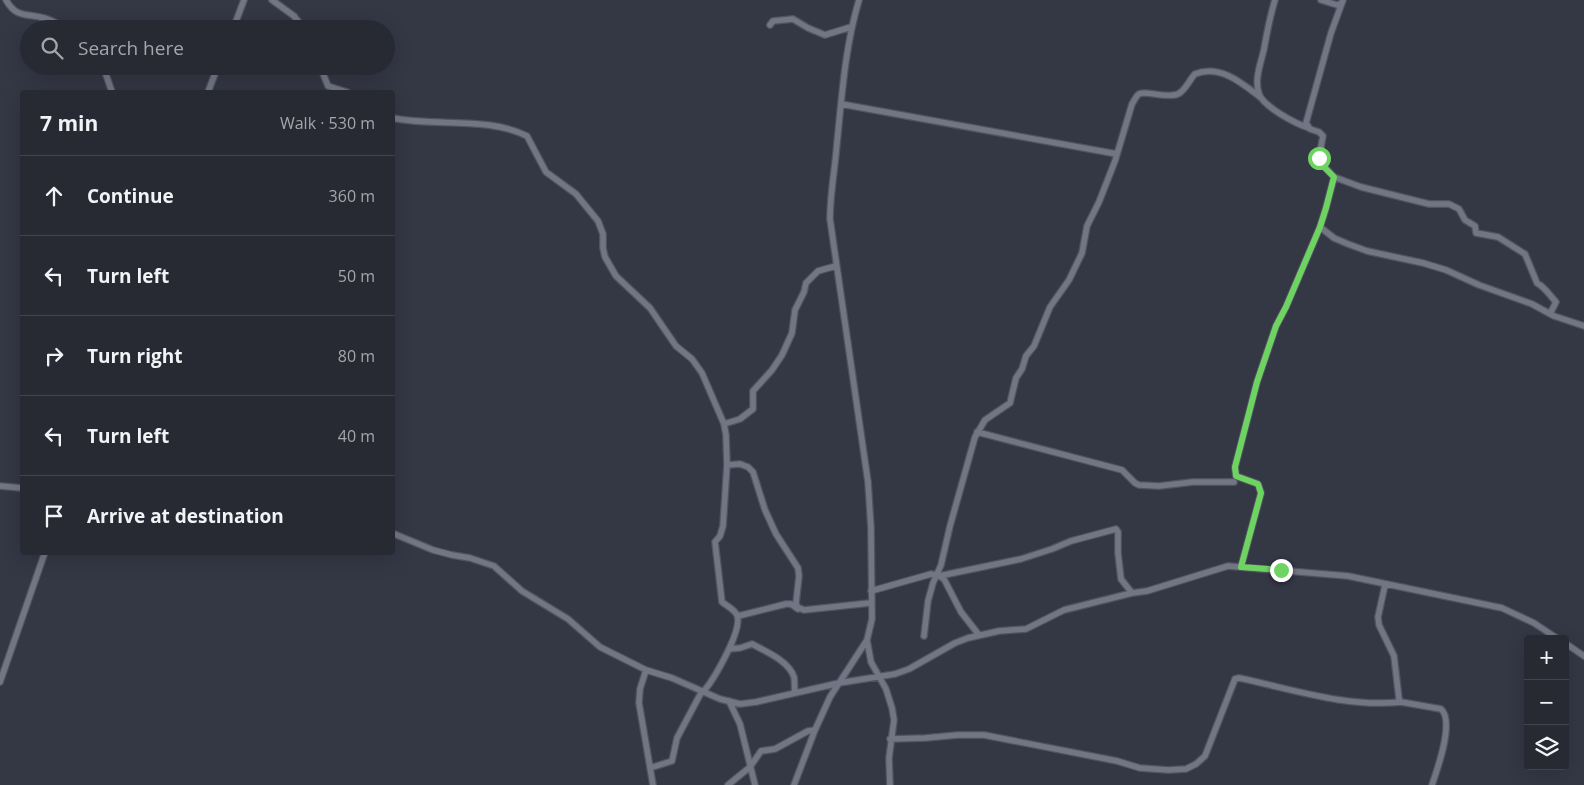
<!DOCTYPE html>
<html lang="en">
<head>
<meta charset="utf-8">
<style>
	:root { --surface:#272933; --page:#33353f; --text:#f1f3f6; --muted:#a4a6ac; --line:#43454e }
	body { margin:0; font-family:"Open Sans",sans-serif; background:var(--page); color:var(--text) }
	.controls { position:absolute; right:15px; bottom:15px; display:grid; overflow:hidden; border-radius:5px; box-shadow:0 5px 20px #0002 }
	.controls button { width:45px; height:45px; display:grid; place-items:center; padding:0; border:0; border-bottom:1px solid var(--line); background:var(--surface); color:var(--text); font:25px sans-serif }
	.stop { position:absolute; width:15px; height:15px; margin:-11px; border:4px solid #6dd361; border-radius:50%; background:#fff }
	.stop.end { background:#6dd361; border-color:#fff; box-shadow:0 1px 5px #0008 }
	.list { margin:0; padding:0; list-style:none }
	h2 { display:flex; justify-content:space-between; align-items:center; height:65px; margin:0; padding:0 20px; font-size:21px }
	h2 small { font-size:16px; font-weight:400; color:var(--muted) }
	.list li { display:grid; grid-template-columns:32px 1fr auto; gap:15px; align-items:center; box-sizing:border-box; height:80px; padding:0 20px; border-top:1px solid var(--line) }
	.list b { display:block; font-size:19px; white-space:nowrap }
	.list em { font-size:16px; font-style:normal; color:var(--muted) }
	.icon { flex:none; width:28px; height:28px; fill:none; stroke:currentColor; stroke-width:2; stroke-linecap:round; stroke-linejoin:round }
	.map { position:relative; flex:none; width:1584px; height:785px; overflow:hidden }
	.search { position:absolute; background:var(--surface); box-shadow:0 5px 20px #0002; left:20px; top:20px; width:375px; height:55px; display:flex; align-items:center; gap:12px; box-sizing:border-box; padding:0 18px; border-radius:28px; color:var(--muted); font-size:19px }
	.panel { position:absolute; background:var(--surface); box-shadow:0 5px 20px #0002; left:20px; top:90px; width:375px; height:465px; border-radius:5px }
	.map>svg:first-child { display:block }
</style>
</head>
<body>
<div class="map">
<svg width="1584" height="785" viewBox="0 0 1584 785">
	<rect width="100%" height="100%" fill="#343744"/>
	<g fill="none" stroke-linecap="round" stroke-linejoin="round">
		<g stroke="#51545f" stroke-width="8">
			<path id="street" d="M 6,0 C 17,19 27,13 44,18 C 52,20 59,25 66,29
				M 272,0 L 294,16 L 304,29
				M 1275,0 C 1270,16 1267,32 1264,49 C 1261,63 1254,79 1259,94 C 1264,107 1296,124 1309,128
				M 1321,0 L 1337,5 L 1342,3
				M 770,25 L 773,21 L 793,19 L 808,28 L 825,35 L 851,27
				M 233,29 L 244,0
				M 103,66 L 112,92
				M 320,66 L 328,86 L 347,92
				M 208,92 L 218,66
				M 841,104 L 1117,154
				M 392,118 C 435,127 488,116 527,136 L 546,172 L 576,194 L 598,221 L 603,234 L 603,248 L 605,257 L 616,276 L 650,308 L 676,346 L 692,359 L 702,373 L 724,424 L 726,435 L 727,465 L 723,526 L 720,536 L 715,542 L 722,602 C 727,606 734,609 737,615 C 743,630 714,679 704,691
				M 1334,177 L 1361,187 L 1429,204 L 1449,204 L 1459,209 L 1465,220 L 1475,226 L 1476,233 L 1498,237 L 1525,254 L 1537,283 C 1546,288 1549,295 1556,302 L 1550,314
				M 1320,227 L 1334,238 L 1348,244 L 1367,251 L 1423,263 L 1446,270 L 1479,285 L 1532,304 L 1554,316 L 1584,326
				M 724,424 L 740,419 L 753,409 L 753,391 L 772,370 L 782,355 L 792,333 L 795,310 L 804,292 L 806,283 L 818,271 L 836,266
				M 977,432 L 1122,470 L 1135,483 L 1139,485 L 1159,486 L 1193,482 L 1234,482
				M 727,465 L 740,464 L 748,467 L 753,472 L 765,510 L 776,534 L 798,568 L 799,576 L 796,603 L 797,607 L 804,610 L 870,603
				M 0,486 L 22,488
				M 392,533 L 433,550 L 452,555 L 470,558 L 494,566 L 522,591 L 568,619 L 600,647 L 646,670 L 672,678 L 720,699 L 740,704 L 756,702 L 839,683 L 895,674 L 909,669 L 955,643 L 968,638 L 999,631 L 1026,629 L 1064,610 L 1132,593 L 1147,591 L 1228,566 L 1348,576 L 1502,608 L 1534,623 L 1558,639
				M 1241,567 L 1261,493 L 1258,484 L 1236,476 L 1235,467 L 1257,382 L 1276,326 L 1286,307 L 1320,227 L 1326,208 L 1334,177 L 1320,162 L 1319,157 L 1323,136 L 1319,132 L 1310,129 L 1306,123 L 1331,33 L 1343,0
				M 939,576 L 1021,559 L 1052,549 L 1071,541 L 1116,529 L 1118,532 L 1118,553 L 1121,579 L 1132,593
				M 1385,585 L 1378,617 L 1379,625 L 1394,656 L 1399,699 L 1401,702 L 1441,709 C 1455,721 1437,770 1432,785
				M 871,591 L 931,574 L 939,576 L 944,579 L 961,612 L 979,635
				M 738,616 L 786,604 L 791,604 L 798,609
				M 924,636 L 928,601 L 933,583 L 941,565 L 950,526 L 975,437 L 985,420 L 1010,403 L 1016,378 L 1022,369 L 1026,356 L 1034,346 L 1050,307 L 1069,280 L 1082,253 L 1087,226 L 1099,202 L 1115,161 L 1132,104 C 1134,101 1136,96 1139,94 C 1145,90 1167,99 1178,94 C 1186,90 1189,80 1195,74 C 1220,64 1242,83 1260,97
				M 867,640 L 871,662 L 886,689 L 892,708 L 894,720 L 889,758 L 890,785
				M 1565,643 L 1584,656
				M 729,649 L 740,648 L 752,644 C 765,651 789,661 794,677 C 795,681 794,688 795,693
				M 646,670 L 640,689 L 639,703 L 653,785
				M 0,682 L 45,552
				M 729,701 L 740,724 L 755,785
				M 890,739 L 925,738 L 958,735 L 984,735 L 1117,761 L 1140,768 L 1168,770 L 1186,769 L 1196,764 L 1205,756 L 1235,679 L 1239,678 C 1292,689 1347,708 1401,702
				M 650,768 L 672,761 L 677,738 L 702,691
				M 728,785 L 750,767 L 761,751 L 775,749 L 808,731 L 815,730
				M 794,785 L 815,730 L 830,697 L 867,640 L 872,619 L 871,528 L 868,482 L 830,219 C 830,194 835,169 837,143 C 842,95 845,47 859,0"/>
		</g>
		<use href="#street" stroke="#727584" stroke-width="5.5"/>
	</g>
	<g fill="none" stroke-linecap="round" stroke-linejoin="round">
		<path stroke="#6dd361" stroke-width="6" d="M 1281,570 L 1241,567 L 1261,493 L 1258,484 L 1236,476 L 1235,467 L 1257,382 L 1276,326 L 1286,307 L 1320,227 L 1326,208 L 1334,177 L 1324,167 L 1319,158"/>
	</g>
</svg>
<div class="controls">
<button>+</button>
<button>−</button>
<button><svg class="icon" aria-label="layers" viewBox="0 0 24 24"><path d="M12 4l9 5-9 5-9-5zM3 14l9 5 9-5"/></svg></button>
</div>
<div class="stop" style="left:1319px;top:158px"></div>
<div class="stop end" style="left:1281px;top:570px"></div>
<div class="search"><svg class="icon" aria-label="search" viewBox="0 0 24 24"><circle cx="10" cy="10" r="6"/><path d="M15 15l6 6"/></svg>Search here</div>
<section class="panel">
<h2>7 min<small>Walk · 530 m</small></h2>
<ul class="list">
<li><svg class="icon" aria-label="ahead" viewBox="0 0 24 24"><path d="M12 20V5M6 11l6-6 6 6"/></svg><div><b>Continue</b></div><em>360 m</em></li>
<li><svg class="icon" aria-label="left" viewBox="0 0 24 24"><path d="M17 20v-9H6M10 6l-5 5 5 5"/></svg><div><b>Turn left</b></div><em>50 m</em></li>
<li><svg class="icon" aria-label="right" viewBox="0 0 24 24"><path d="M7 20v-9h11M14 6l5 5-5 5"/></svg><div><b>Turn right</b></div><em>80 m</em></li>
<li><svg class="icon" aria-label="left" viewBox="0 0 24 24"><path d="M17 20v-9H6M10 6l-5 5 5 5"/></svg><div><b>Turn left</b></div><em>40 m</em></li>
<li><svg class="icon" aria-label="arrive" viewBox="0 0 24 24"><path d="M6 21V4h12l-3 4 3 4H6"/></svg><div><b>Arrive at destination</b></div></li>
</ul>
</section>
</div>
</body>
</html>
